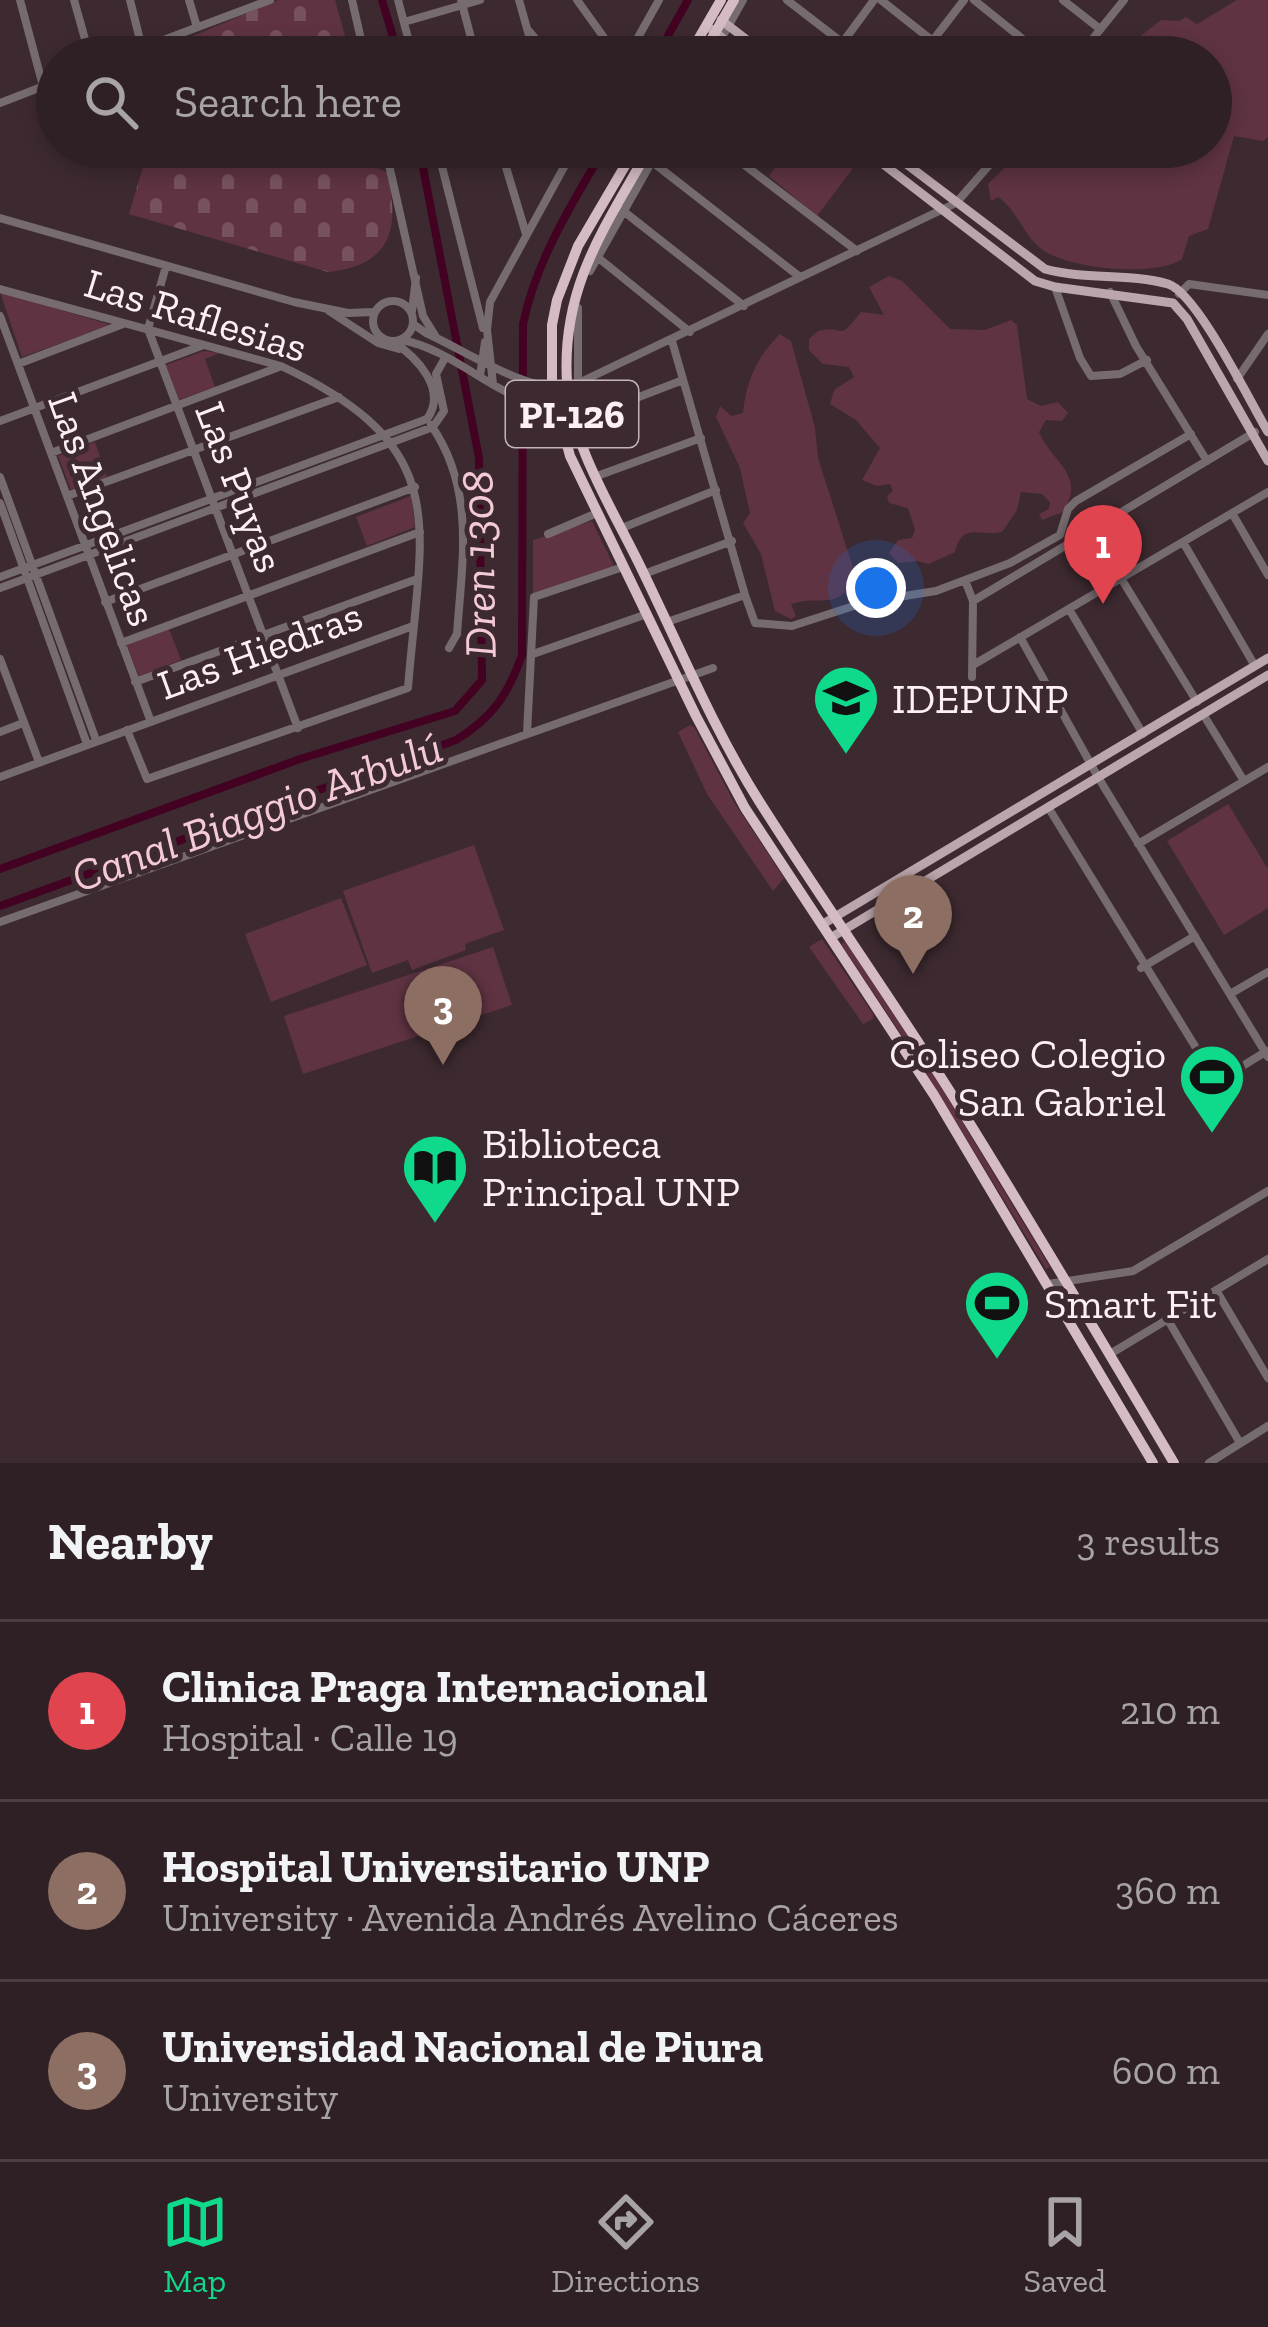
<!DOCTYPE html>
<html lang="en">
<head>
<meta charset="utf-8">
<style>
	:root { --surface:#2e2024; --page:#3a2d31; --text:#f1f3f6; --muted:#a7a3a6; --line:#493e41; --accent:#0fd98a }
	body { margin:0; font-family:"Zilla Slab",serif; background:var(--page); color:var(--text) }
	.you { position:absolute; left:876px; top:588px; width:42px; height:42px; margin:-30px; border:9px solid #fff; border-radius:50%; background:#1a73e8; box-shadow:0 0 0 18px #1a73e833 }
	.badge { display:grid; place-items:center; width:78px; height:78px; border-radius:50%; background:var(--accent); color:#fff; font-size:39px; font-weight:700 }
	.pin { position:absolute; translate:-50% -99px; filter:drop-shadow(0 3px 6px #0008) }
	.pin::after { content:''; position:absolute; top:63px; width:42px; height:36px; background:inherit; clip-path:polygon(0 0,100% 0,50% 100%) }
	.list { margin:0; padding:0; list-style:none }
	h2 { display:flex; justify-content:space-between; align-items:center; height:156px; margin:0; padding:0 48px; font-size:51px }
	h2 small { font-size:39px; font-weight:400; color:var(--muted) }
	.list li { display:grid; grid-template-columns:78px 1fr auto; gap:36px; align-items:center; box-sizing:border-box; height:180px; padding:0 48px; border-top:3px solid var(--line) }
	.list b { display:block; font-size:45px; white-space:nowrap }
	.list p { margin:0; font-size:39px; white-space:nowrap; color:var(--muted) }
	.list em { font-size:39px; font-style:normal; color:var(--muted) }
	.icon { flex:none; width:66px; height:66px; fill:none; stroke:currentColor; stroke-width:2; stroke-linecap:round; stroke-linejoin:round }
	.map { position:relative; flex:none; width:1268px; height:1463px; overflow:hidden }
	.search { position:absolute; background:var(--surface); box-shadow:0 6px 18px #0003; left:36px; right:36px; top:36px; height:132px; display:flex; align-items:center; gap:30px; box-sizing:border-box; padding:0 42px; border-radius:66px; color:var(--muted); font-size:45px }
	.sheet { height:696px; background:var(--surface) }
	nav { display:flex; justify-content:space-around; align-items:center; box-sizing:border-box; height:168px; border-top:3px solid var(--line); background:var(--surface); font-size:33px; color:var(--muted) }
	nav a { display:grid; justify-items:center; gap:6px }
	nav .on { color:var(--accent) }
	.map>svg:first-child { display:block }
</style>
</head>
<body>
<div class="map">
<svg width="1268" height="1463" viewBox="0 0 1268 1463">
	<defs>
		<pattern id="cemetery-stones" width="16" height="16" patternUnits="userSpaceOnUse" patternTransform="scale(3)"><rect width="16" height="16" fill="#5f3342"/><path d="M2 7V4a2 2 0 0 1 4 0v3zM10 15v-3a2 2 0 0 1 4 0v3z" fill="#77515e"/></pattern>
	</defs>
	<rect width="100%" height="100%" fill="#3d2a30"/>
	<path fill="#5f3342" d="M 1237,0 L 1268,0 L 1268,137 L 1263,141 L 1234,136 L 1208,229 L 1189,236 L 1182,259 C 1155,278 1063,269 1039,247 C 1022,232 1017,210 998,197 L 991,201 L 988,184 L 1026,147 L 1211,147 L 1211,57 L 1106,57 L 1120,40 L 1138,38 L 1161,20 L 1179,21 L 1186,17 L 1197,24 Z
		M 790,147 L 851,147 L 862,156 L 817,216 L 769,176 Z
		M 889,276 L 902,281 L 950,329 L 985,330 L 1011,320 L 1017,325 L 1027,399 L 1041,406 L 1058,402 L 1068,413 L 1062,421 L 1046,420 L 1039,432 C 1051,462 1087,474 1063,512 L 1042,520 L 1039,514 L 1049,509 L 1050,502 L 1042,494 L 1021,492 L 1017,510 L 1002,532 C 981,537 962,521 955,552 L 929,564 L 918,561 L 898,563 L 889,553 L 898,540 L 912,538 L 915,530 L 908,508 L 889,503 L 887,496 L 893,491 L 890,484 L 877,486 L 862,480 L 880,448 L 856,420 L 830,404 L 834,390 L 854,377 L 849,367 L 823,364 L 809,350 L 809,339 L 818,331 C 848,324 836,344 861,312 L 884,315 L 869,287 Z
		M 0,292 L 111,325 L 22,357 Z
		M 780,334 L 791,341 L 815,428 L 818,458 L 855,574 C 840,613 822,594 791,604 L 796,616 L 791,619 L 775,611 L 761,554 L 743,523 L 750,513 L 740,468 L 716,417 L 720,406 L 731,416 L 743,413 C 746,382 757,356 780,334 Z
		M 204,351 L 220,353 L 205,359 L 215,387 L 179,400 L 166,365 Z
		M 95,442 L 107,477 L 71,490 L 58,456 Z
		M 411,496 L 415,527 L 367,546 L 356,517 Z
		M 592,521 L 614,566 L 533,594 L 533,540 Z
		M 169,629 L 181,660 L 139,676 L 127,645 Z
		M 690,725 L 694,727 L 735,804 L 784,878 L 773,891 L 707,794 L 678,732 Z
		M 1228,804 L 1268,869 L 1268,908 L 1224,935 L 1167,841 Z
		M 474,845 L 504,930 L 465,944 L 466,950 L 412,970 L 408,960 L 372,973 L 343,891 Z
		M 341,898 L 367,965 L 271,1002 L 245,934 Z
		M 822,939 L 873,1014 L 873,1019 L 863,1024 L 809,947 Z
		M 845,941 L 909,1034 L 1050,1267 L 1046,1269 L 917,1058 L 841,944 Z
		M 493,947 L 512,1005 L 303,1074 L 284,1016 Z"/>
	<path fill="url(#cemetery-stones)" d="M 278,0 L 335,0 L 351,57 L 175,57 L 191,37 Z
		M 149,147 L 357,147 L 354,159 L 387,172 C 400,227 393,265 328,272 L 129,214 Z"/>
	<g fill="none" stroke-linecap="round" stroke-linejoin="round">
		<path stroke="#430221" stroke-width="8" d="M 382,0 L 399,57
			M 656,57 L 688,0
			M 0,869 L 300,759 L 455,711 L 482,680 L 479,458 L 419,147
			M 0,906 L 456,740 C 492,718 508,695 522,655 L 523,324 C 537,258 572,204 605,147"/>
		<path stroke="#766c6f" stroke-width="8" d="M 20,0 L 43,86
			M 74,0 L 90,57
			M 130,0 L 142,48
			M 189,0 L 197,27
			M 352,0 L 365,57
			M 398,0 L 413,57
			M 461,0 L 476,57
			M 519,0 L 535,57
			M 577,0 L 618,57
			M 787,0 L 861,57
			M 881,0 L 953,57
			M 974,0 L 1045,57
			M 1063,0 L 1100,29
			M 404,22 L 480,0
			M 529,31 L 551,57
			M 843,42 L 874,0
			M 118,57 L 270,0
			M 627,57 L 659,0
			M 711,57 L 743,0
			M 920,57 L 964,0
			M 1078,57 L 1124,0
			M 0,103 L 57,81
			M 385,147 L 423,316 L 436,337
			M 437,147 L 483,328
			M 500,147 L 526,234
			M 721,147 L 857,251
			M 978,147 L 994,160
			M 440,160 L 486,147
			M 651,161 L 800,277
			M 622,210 L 744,306
			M 0,218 L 294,302 L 348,313 L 374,312
			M 596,256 L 690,332
			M 166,266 L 148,329 L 298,728
			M 590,271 L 660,147
			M 1055,287 L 1080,358 L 1091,376 L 1120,374 L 1147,360
			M 0,289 L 281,366 C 456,448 421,524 408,688 L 147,779 L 127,730
			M 1110,292 L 1136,346 L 1207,461
			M 1179,294 L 1189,284 L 1268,295
			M373 321a20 20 0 1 1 40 0a20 20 0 1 1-40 0Z
			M 329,311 L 378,343 L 399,349
			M 412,311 L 416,278
			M 0,316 L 151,722
			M 413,324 L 426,333 C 466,351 525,391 568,388 L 956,203 L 1005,147
			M 402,340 C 461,351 509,413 571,409
			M 672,341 L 745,595 L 755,623 L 792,626 L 866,602 L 936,591 L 1010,563 L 1060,535 L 1068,509 L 1076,501 L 1191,434
			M 18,364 L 123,324
			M 480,376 L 485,342
			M 1237,379 L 1268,334
			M 578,383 L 578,308
			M 493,384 L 487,330 L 490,302 L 575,147
			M 0,421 L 201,346
			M 574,422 L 683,380
			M 431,425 C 476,490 462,561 457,634 L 449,648
			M 51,453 L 279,367
			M 597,476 L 701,438
			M 0,477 L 96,740
			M 67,496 L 339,397
			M 0,503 L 87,744
			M 1232,513 L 1268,575
			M 622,528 L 716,490
			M 1092,531 L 1197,702
			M 548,534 L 597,513
			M 1183,542 L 1255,666
			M 644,574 L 732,541
			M 0,577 L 427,419 C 448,390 417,357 393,342
			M 965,580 L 973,601 L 972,677
			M 0,588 L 433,427 L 444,411 L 436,374 L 445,358
			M 973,601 L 1255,432
			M 105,602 L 415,487
			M 1069,609 L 1143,734
			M 667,622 L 745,595
			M 1020,637 L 1098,777 L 1268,1057
			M 121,643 L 420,532
			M 533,654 L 647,614
			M 0,659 L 39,762
			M 973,665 L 1268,492
			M 135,682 L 417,579
			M 1203,714 L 1244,781
			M 0,732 L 23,723
			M 527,733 L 534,597 L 623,567
			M 0,777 L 413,626
			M 1048,807 L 1217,1082
			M 1138,844 L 1268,767
			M 0,922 L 713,668
			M 1141,968 L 1195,936
			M 1230,994 L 1268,972
			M 1194,1096 L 1267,1051
			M 1048,1284 L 1133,1271 L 1268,1191
			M 1216,1290 L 1268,1378
			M 1168,1320 L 1240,1443
			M 1110,1354 L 1268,1259
			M 1209,1463 L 1268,1426"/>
		<path stroke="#baa6ac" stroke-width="9" d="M 721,20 L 769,57
			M 711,29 L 746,57
			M 861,147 L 1035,281 L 1055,287 L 1173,303 L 1187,319 L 1268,461
			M 884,147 L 1045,269 C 1085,280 1129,273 1168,284 C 1197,293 1250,402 1268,432
			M 823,924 L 1268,658
			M 832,937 L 1268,675"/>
		<path stroke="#d5bcc4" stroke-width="10" d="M 688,57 L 721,0
			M 701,57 L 734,0
			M 636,147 L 578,246 L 557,300 L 552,325 L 552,389 L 570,456 L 696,716 L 745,808 L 934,1095 L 1153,1463
			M 650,147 C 606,226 561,286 567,382 C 572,449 616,514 644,574 C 681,650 714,730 759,801 C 821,899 887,992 949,1090 C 1026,1213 1100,1338 1174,1463"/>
	</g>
	<defs>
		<g id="university-pin" transform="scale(3.45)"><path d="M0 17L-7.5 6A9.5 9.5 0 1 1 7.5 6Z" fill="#0fd98a" stroke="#3d2a30"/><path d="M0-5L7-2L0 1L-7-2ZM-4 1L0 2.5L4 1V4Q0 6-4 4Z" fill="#111"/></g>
		<g id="stadium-pin" transform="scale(3.45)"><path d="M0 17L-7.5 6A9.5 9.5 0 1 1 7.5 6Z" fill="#0fd98a" stroke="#3d2a30"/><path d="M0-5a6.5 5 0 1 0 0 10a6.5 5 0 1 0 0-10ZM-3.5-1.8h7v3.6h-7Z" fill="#111"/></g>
		<g id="library-pin" transform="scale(3.45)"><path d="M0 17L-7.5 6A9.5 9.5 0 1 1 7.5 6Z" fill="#0fd98a" stroke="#3d2a30"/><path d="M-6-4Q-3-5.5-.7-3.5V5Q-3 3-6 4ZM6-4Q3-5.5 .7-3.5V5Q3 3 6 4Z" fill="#111"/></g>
	</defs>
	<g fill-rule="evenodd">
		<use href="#university-pin" x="846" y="698"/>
		<use href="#stadium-pin" x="1212" y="1077"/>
		<use href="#library-pin" x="435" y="1167"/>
		<use href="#stadium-pin" x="997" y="1303"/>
	</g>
	<g text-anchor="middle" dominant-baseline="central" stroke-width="10" stroke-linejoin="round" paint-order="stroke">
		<rect fill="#3d2a30" stroke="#c3b5b9" stroke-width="3" x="506" y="381" width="132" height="66" rx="9"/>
		<g font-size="39" font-weight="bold" fill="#fdf0f4">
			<text x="572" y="414">PI-126</text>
		</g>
		<g font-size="42" fill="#fdf0f4" stroke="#3d2a30">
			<text transform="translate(196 315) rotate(17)">Las Raflesias</text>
			<text transform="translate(240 487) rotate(69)">Las Puyas</text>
			<text transform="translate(103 509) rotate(70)">Las Angelicas</text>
			<text transform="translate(260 650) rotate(-20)">Las Hiedras</text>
		</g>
		<g font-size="42" fill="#fdf0f4" stroke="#3d2a30" text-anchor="start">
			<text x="892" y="698">IDEPUNP</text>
			<text x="1166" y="1053" text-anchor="end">Coliseo Colegio<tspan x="1166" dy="48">San Gabriel</tspan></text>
			<text x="482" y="1143">Biblioteca<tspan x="482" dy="48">Principal UNP</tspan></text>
			<text x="1044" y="1303">Smart Fit</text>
		</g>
		<g font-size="45" font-style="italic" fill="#f5cad7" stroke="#3d2a30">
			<text transform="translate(479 564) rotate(-91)">Dren 1308</text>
			<text transform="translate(257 812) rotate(-20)">Canal Biaggio Arbulú</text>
		</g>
	</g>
</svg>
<div class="you"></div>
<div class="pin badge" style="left:1103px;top:604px;background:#e0444e">1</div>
<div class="pin badge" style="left:913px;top:974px;background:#8d6e63">2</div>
<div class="pin badge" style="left:443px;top:1065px;background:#8d6e63">3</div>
<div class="search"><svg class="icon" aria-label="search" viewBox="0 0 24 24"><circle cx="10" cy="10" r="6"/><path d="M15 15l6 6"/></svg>Search here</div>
</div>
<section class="sheet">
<h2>Nearby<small>3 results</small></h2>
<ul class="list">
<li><span class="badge" style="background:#e0444e">1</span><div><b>Clinica Praga Internacional</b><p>Hospital · Calle 19</p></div><em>210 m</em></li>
<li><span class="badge" style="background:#8d6e63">2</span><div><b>Hospital Universitario UNP</b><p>University · Avenida Andrés Avelino Cáceres</p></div><em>360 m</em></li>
<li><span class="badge" style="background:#8d6e63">3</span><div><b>Universidad Nacional de Piura</b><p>University</p></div><em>600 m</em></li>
</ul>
</section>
<nav>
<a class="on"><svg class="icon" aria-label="map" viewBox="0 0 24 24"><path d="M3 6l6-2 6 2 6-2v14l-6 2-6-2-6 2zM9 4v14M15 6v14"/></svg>Map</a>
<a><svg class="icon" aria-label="directions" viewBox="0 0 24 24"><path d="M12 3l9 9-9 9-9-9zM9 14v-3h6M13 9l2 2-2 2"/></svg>Directions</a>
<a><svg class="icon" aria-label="saved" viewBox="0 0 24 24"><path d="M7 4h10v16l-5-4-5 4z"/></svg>Saved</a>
</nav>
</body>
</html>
